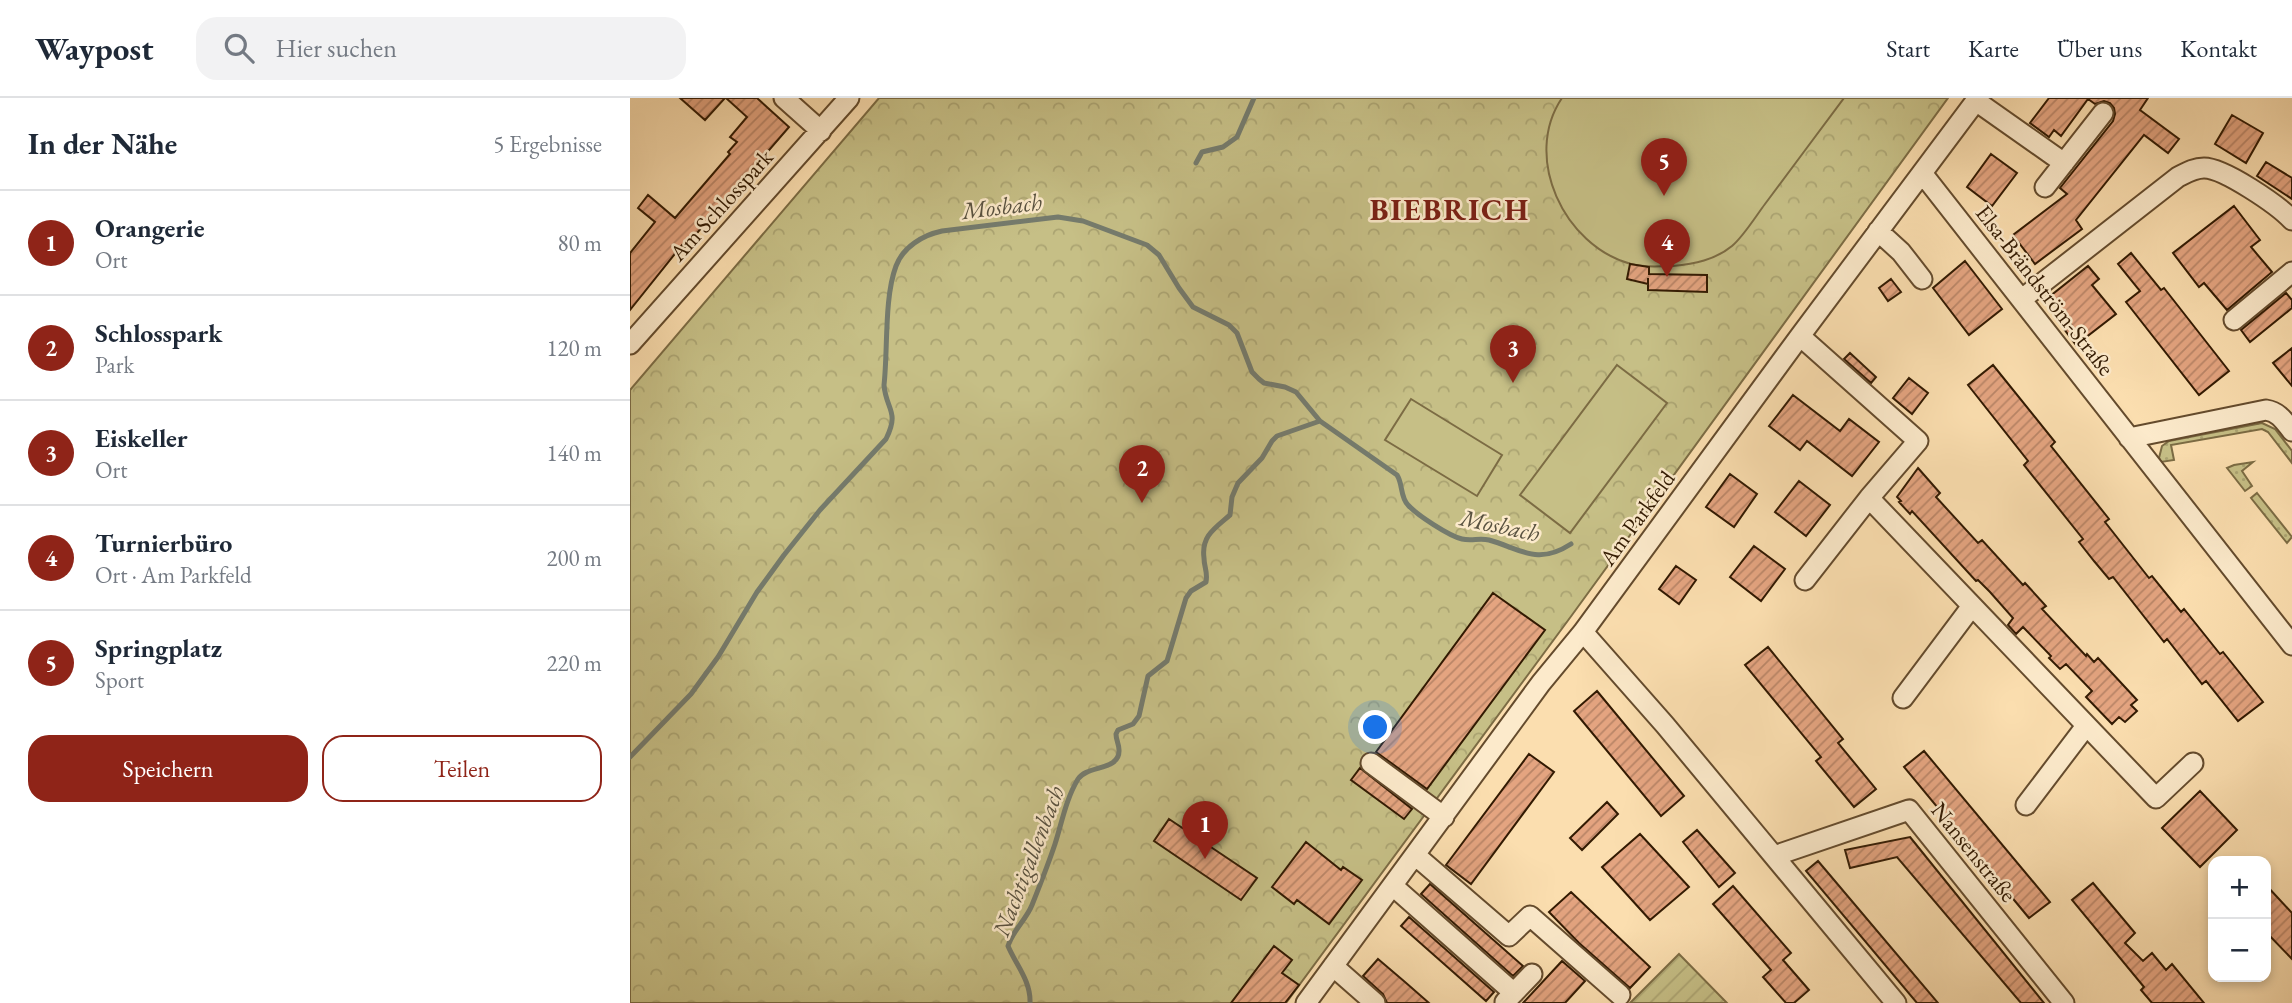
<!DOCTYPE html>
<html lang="de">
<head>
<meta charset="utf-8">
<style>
	:root { --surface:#fff; --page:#f2f2f3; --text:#1f2937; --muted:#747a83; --line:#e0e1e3; --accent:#8f2418 }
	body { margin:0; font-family:"EB Garamond",serif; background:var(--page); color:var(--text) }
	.controls { position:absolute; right:21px; bottom:21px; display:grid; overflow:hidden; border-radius:14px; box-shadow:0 4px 10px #0003 }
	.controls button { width:63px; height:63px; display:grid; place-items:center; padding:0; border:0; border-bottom:2px solid var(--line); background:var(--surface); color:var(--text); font:35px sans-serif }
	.you { position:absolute; left:746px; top:630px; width:24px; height:24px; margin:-18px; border:5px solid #fff; border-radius:50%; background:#1a73e8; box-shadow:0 0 0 10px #1a73e833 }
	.badge { display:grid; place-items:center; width:46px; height:46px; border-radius:50%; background:var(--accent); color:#fff; font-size:23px; font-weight:700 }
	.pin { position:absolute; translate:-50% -58px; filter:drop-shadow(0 2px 4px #0008) }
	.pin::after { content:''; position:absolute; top:37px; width:24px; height:21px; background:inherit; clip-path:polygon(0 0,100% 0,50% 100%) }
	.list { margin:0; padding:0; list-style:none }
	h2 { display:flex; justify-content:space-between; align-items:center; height:91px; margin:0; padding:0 28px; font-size:30px }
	h2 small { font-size:23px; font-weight:400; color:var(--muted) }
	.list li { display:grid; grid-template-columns:46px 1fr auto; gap:21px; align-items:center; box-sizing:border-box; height:105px; padding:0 28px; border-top:2px solid var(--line) }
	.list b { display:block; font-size:26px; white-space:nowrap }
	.list p { margin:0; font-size:23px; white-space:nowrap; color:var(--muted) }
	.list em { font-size:23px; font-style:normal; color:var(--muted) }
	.actions { display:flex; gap:14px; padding:21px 28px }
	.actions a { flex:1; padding:16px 0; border:2px solid var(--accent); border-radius:21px; text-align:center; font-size:24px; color:var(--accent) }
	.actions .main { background:var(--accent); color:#fff }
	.icon { flex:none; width:38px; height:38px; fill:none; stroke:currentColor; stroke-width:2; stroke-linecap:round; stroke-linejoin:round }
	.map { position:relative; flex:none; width:1662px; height:905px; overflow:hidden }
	header { display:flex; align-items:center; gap:42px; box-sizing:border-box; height:98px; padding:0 35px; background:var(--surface); border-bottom:2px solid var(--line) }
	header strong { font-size:33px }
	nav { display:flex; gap:38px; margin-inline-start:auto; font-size:24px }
	.search { width:490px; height:63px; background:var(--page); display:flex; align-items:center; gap:18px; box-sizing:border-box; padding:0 24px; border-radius:21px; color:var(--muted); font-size:26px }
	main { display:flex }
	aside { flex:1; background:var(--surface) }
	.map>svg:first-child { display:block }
</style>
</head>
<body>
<header>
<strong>Waypost</strong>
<div class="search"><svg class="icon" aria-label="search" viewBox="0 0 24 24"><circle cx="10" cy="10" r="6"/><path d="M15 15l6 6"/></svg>Hier suchen</div>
<nav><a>Start</a><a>Karte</a><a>Über uns</a><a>Kontakt</a></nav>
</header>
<main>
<aside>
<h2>In der Nähe<small>5 Ergebnisse</small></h2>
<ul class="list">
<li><span class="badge">1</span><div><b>Orangerie</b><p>Ort</p></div><em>80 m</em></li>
<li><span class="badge">2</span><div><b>Schlosspark</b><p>Park</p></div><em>120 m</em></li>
<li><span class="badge">3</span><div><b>Eiskeller</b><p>Ort</p></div><em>140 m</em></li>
<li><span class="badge">4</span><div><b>Turnierbüro</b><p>Ort · Am Parkfeld</p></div><em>200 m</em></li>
<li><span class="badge">5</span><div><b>Springplatz</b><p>Sport</p></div><em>220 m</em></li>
</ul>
<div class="actions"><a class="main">Speichern</a><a>Teilen</a></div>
</aside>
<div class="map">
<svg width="1662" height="905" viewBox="0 0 1662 905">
	<defs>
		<pattern id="grass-dots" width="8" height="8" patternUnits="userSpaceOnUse" patternTransform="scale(1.75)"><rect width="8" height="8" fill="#c6bf86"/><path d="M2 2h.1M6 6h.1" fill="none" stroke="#aba472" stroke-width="1.8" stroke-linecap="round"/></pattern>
		<pattern id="park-crowns" width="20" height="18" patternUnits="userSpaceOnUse" patternTransform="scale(1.75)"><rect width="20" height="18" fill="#c6bf86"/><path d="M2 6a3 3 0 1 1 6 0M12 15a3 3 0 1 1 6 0" fill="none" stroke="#aba472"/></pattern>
		<pattern id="garden-furrows" width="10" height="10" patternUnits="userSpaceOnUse" patternTransform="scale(1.75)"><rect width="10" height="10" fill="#c6bf86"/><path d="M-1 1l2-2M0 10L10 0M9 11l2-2" fill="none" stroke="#aba472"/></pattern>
		<pattern id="building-hatch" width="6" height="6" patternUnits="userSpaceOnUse" patternTransform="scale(1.75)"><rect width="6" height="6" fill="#e4a480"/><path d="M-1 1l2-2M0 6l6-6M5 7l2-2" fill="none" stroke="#b98567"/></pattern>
	</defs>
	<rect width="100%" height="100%" fill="#fbdeaf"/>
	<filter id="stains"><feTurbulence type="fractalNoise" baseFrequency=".00286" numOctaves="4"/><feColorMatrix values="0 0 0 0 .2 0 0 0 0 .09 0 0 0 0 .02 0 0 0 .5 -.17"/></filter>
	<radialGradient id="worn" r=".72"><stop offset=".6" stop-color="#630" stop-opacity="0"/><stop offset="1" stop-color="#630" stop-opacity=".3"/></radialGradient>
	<path fill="url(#grass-dots)" stroke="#7c6c44" stroke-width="2" d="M 1632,325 L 1645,331 L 1662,353 L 1662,365 L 1638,334 L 1632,331 L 1541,347 L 1544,362 L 1531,364 L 1529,360 L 1532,348 L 1539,343 Z
		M 1623,364 L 1612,373 L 1622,388 L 1615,393 L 1597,370 L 1604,367 Z
		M 1627,395 L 1662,439 L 1657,445 L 1621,400 Z"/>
	<path fill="url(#park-crowns)" stroke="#7c6c44" stroke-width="2" d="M 249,0 L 1318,0 L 942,517 L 656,905 L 0,905 L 0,292 Z"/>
	<path fill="url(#garden-furrows)" stroke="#7c6c44" stroke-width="2" d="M 1049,856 L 1097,905 L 1000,905 Z"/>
	<path fill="#c6bf86" stroke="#7c6c44" stroke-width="2" d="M 932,0 L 1214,0 C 1188,35 1161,71 1135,106 C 1126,118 1113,139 1102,148 C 1085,162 1064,166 1043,168 C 1029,168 1015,170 1001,166 C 934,148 892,59 932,0 Z
		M 987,267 L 1037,305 L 940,435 L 890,397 Z
		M 781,301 L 872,357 L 847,398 L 755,342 Z"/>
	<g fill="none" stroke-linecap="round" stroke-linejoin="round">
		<path stroke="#757b6d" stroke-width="5" d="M 566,65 L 572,54 L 593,49 L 607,39 L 624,0
			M 0,659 L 61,596 L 88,559 L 127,494 L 154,457 L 190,412 L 256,341 C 270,313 256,312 254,287 C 258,252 254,200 266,168 C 273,149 293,137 312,133 L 428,119 L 453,123 L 517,147 L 529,157 L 549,190 L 563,209 L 599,227 L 607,235 L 622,274 L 629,281 L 634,285 L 655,289 L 666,294 L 690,323 L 767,377 C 773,386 770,399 778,407 C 787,417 819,438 832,441 C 841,443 850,440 859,442 C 891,451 907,468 941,446
			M 400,905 C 401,883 386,867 378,848 C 383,832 396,822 402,807 C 410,787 418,767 425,746 C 432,724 436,701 448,681 C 457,667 490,673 489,652 C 489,646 486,642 486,636 L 488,632 L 503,626 L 509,618 L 518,578 L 537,563 L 556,500 L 561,493 L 576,484 C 578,474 574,469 574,460 C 571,438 585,430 600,417 L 602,399 L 608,385 L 632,360 L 642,343 L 647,338 L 690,323"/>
	</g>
	<path fill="url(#building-hatch)" stroke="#321a02" stroke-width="2" d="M 50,0 L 95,0 L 75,22 Z
		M 96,0 L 127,0 L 159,29 L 55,149 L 52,147 L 0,212 L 0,155 L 25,124 L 8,110 L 18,97 L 45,120 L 100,56 L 98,54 L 107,44 L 100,39 L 117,19 Z
		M 1419,0 L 1518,0 L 1510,12 L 1549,41 L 1538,55 L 1514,37 L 1446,122 L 1452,131 L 1405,166 L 1383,137 L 1437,96 L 1430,90 L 1483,23 L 1485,16 L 1484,10 L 1480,5 L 1474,3 L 1465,6 L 1458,1 L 1431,38 L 1424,32 L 1419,39 L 1400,25 Z
		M 1602,17 L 1633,35 L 1616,65 L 1585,46 Z
		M 1361,56 L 1387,75 L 1362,108 L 1337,89 Z
		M 1636,64 L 1662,80 L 1662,101 L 1627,78 Z
		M 1604,108 L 1630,142 L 1621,149 L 1642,174 L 1597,212 L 1574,185 L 1569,189 L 1543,155 Z
		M 1501,155 L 1531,192 L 1534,190 L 1599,273 L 1569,297 L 1496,204 L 1510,193 L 1488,166 Z
		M 1335,163 L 1372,211 L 1339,237 L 1303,190 Z
		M 1000,166 L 1019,169 L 1019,176 L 1077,177 L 1077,194 L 1018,192 L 1018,180 L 1018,186 L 997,181 Z
		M 1458,168 L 1469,181 L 1462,187 L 1486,216 L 1446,247 L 1434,231 L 1441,226 L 1419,199 Z
		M 1261,181 L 1271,194 L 1258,203 L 1249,190 Z
		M 1656,195 L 1662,202 L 1662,210 L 1620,244 L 1611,232 Z
		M 1662,250 L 1662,288 L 1643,265 Z
		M 1220,255 L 1246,279 L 1241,285 L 1214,261 Z
		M 1363,267 L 1425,344 L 1421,348 L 1479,421 L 1475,424 L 1519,480 L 1522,478 L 1551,514 L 1554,511 L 1590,556 L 1593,554 L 1633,604 L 1608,623 L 1576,583 L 1572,586 L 1537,541 L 1534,544 L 1483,479 L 1479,481 L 1464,463 L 1449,444 L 1453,441 L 1394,367 L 1398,363 L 1338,287 Z
		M 1279,280 L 1298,295 L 1282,316 L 1263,300 Z
		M 1163,297 L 1210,333 L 1219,321 L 1249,344 L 1222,378 L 1177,343 L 1170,352 L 1139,328 Z
		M 1288,370 L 1310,395 L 1306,399 L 1348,445 L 1352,442 L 1393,487 L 1395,485 L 1416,508 L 1412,511 L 1456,558 L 1457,556 L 1464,564 L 1468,560 L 1507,602 L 1501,607 L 1507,613 L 1495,624 L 1489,619 L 1482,626 L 1456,599 L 1462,593 L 1436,566 L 1430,571 L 1419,560 L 1421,558 L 1393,529 L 1386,536 L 1378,527 L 1383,520 L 1360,494 L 1348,482 L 1346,483 L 1282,413 L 1280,416 L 1269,404 L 1271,403 L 1267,399 Z
		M 1100,376 L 1127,396 L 1104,429 L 1076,409 Z
		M 1169,383 L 1200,407 L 1176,438 L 1145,414 Z
		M 1124,448 L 1155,471 L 1131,503 L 1100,479 Z
		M 1046,468 L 1066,482 L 1049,506 L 1029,491 Z
		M 863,495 L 915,532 L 797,691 L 746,654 Z
		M 1138,549 L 1213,641 L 1208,645 L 1246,691 L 1224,709 L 1186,663 L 1191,659 L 1115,567 Z
		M 967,593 L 1054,698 L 1031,718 L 944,613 Z
		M 1294,653 L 1420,804 L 1399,820 L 1274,669 Z
		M 899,656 L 924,674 L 841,786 L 816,767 Z
		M 730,670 L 782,711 L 774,721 L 721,682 Z
		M 1570,693 L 1607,732 L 1570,769 L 1532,730 Z
		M 977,704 L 988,716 L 952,752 L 940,740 Z
		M 539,721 L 627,780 L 611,802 L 524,743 Z
		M 1067,732 L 1105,775 L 1089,789 L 1053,744 Z
		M 1010,736 L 1059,789 L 1020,822 L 972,769 Z
		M 1280,739 L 1414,905 L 1391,905 L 1267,759 L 1220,770 L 1215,752 Z
		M 676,744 L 711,772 L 713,769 L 732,782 L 699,826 L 667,802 L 664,806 L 642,789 Z
		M 1188,763 L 1199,776 L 1308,905 L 1287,905 L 1176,773 Z
		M 1463,785 L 1505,835 L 1495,845 L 1513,863 L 1522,855 L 1536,872 L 1542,866 L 1574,905 L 1522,905 L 1511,892 L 1514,889 L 1442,802 Z
		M 800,786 L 893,868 L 883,878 L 791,796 Z
		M 1636,787 L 1662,815 L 1662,861 L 1636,834 Z
		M 1103,788 L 1161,855 L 1153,862 L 1179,892 L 1164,905 L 1156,905 L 1133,879 L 1141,872 L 1083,806 Z
		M 941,794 L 1020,869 L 1000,890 L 949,845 L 919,814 Z
		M 779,819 L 864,894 L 856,903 L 771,828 Z
		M 644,848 L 662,862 L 652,875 L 669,887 L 655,905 L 601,905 Z
		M 748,861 L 775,884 L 799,905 L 757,905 L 753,896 L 733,878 Z
		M 932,863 L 955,883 L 935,905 L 893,905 Z"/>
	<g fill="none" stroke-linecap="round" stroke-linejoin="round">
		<g stroke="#644b2d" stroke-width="23">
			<path id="minor" d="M 154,0 L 191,33
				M 1346,3 L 1434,65
				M 1292,75 L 1662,547
				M 1415,89 L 1473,15
				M 1248,133 L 1271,154 L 1292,181
				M 1392,201 L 1548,79 C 1556,75 1564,70 1574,70 C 1594,70 1648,107 1662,122
				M 1604,222 L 1662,174
				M 1170,238 L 1288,343 L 1239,400 L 1526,700 L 1563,665
				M 0,246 L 219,0
				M 1499,340 L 1636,312 C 1649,314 1654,323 1662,333
				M 1175,482 L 1239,400
				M 953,534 L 1035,627 L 1266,905
				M 1273,600 L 1342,508
				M 741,665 L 814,719
				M 1396,707 L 1456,628
				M 785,757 L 879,838 L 900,818 L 990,897
				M 1144,758 L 1279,712 L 1434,905
				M 763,788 L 884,895
				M 703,868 L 745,905
				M 875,904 L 902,876
				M 676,905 L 911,585 L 953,534 L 1170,238 L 1348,0"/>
		</g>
		<use href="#minor" stroke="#fceacb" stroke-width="19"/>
	</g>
	<g text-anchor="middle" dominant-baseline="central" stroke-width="5" stroke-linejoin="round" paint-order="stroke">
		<g font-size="23" fill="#321a02" stroke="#fceacb">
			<text transform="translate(91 107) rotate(-48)">Am Schlosspark</text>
			<text transform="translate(1415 192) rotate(52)">Elsa-Brändström-Straße</text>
			<text transform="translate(1007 420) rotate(-54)">Am Parkfeld</text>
			<text transform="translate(1344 754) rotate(51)">Nansenstraße</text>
		</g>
		<g font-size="24" font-style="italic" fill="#595240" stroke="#fceacb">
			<text transform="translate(372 108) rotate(-7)">Mosbach</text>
			<text transform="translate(870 427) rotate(12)">Mosbach</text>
			<text transform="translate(398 763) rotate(-69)">Nachtigallenbach</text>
		</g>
		<g font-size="30" font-weight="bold" letter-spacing="2" fill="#7a1f14" stroke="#fceacb">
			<text x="820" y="111">BIEBRICH</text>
		</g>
	</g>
	<rect width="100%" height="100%" filter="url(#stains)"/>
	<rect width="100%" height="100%" fill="url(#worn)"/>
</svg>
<div class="controls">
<button>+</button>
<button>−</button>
</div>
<div class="you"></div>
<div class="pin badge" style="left:575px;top:761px">1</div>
<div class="pin badge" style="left:512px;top:405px">2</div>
<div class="pin badge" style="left:883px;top:285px">3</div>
<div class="pin badge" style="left:1037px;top:179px">4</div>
<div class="pin badge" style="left:1034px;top:98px">5</div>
</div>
</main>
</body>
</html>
